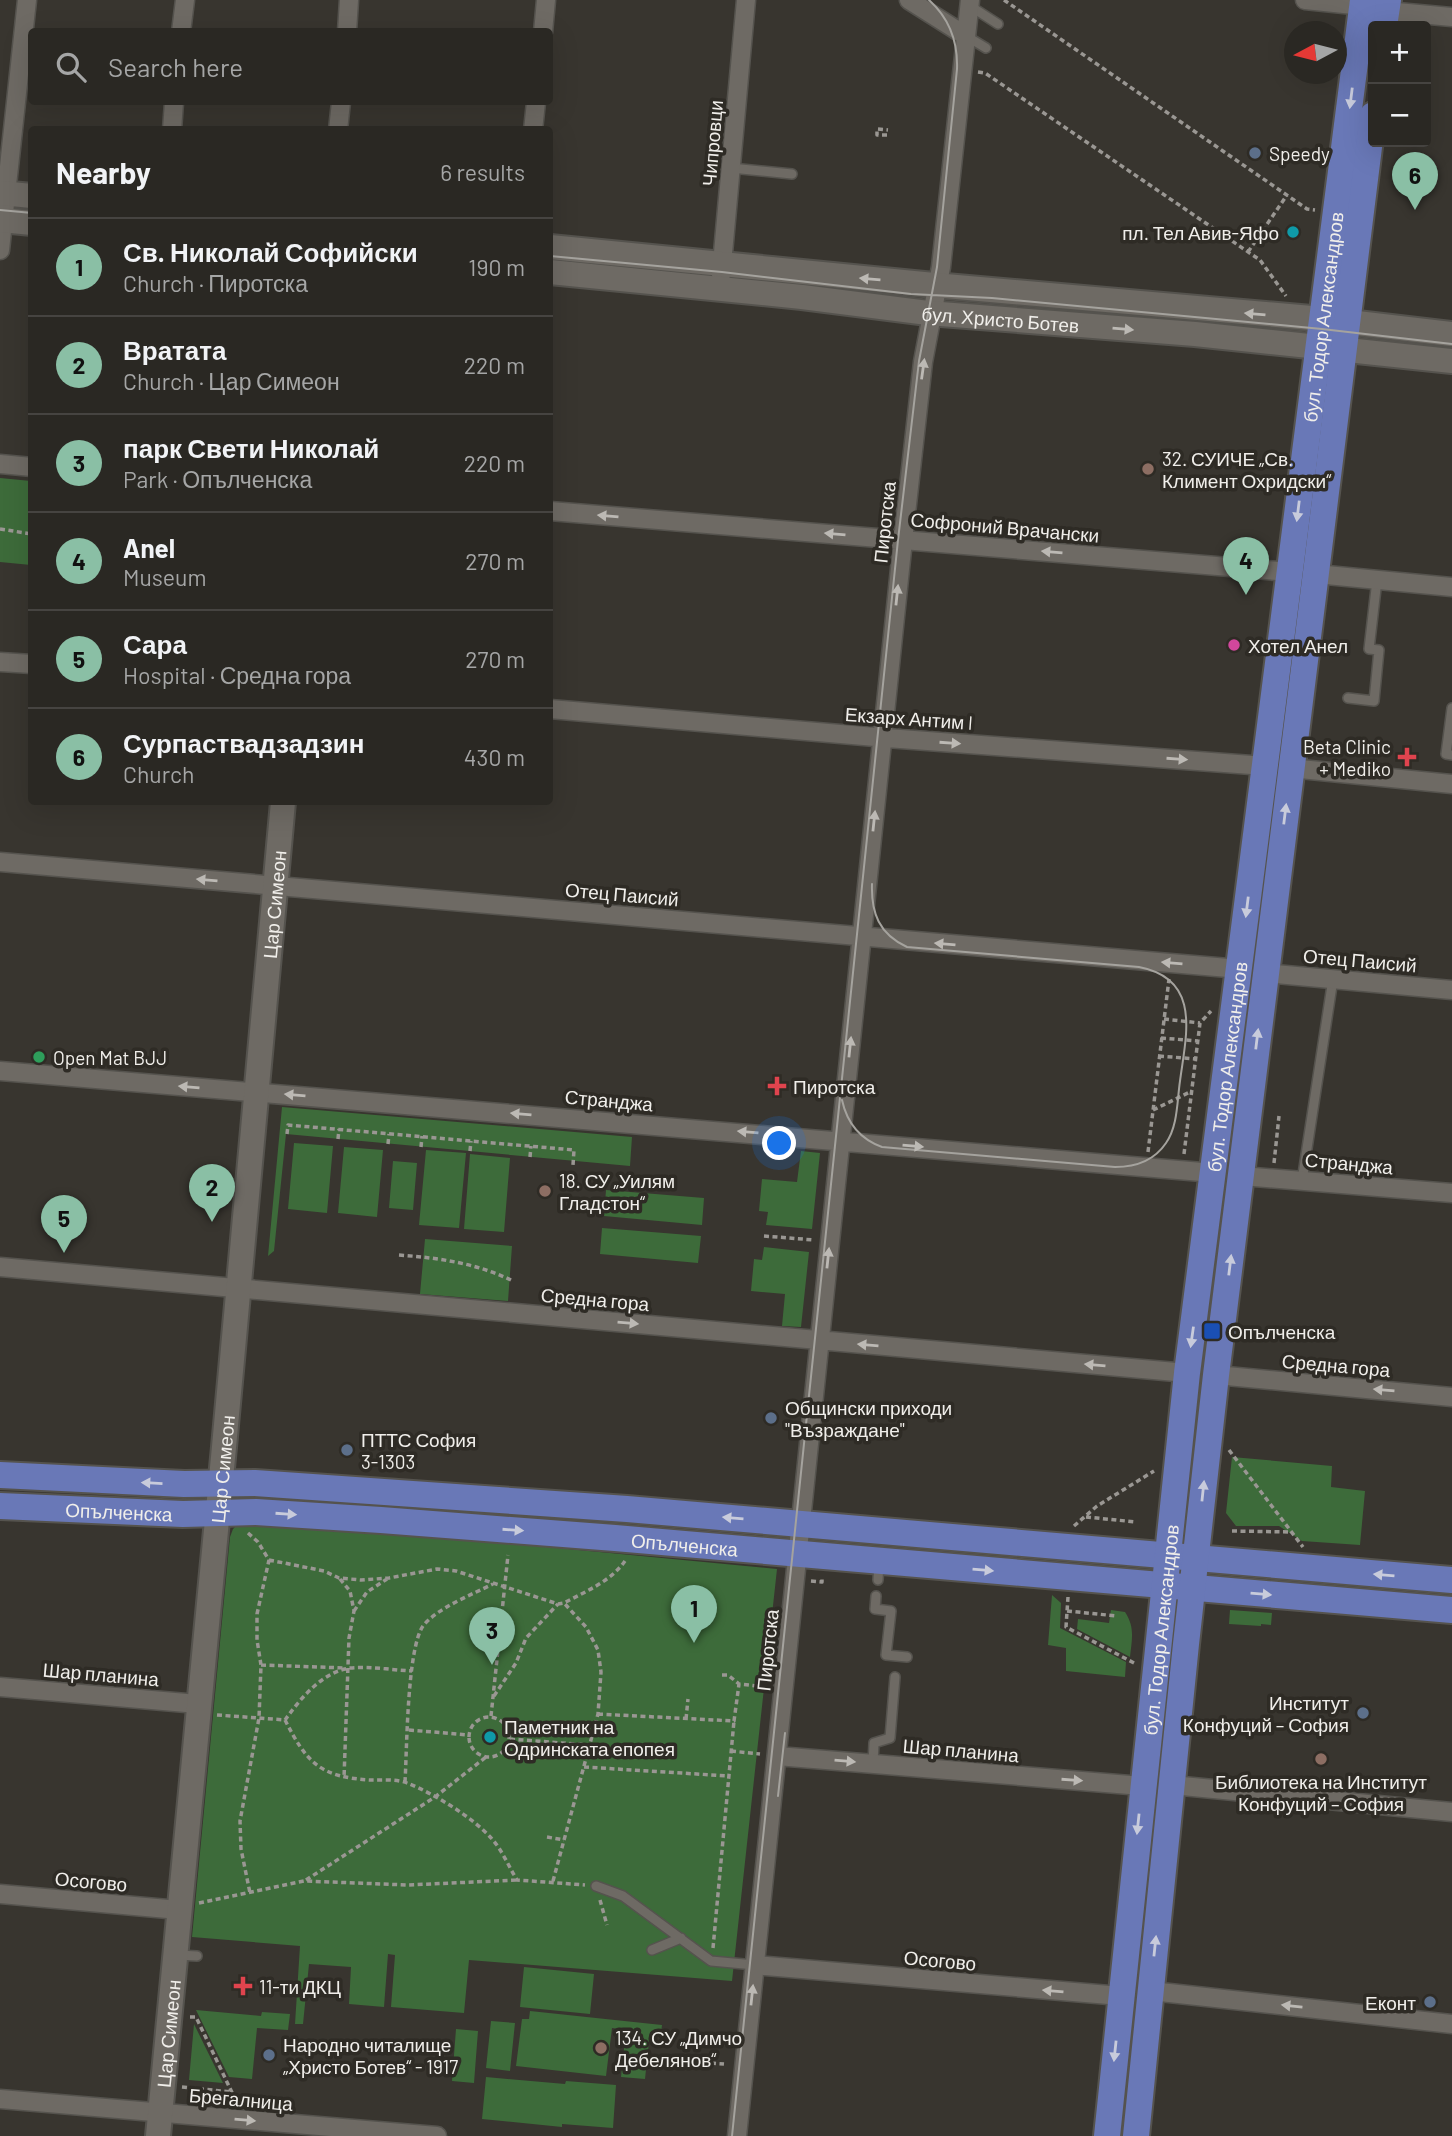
<!DOCTYPE html>
<html lang="en">
<head>
<meta charset="utf-8">
<style>
	:root { --surface:#2a2823; --page:#32302b; --text:#f1f3f6; --muted:#a5a6a6; --line:#464441; --accent:#8abfa5 }
	body { margin:0; font-family:Barlow,sans-serif; background:var(--page); color:var(--text) }
	.controls { position:absolute; right:21px; top:21px; display:grid; overflow:hidden; border-radius:7px; box-shadow:0 7px 28px #0002 }
	.controls button { width:63px; height:63px; display:grid; place-items:center; padding:0; border:0; border-bottom:2px solid var(--line); background:var(--surface); color:var(--text); font:35px sans-serif }
	.compass { position:absolute; left:1284px; top:21px; width:63px; height:63px; border-radius:50%; background:var(--surface); box-shadow:0 7px 28px #0002; rotate:263deg }
	.you { position:absolute; left:780px; top:1144px; width:24px; height:24px; margin:-18px; border:5px solid #fff; border-radius:50%; background:#1a73e8; box-shadow:0 0 0 10px #1a73e833 }
	.badge { display:grid; place-items:center; width:46px; height:46px; border-radius:50%; background:var(--accent); color:#111; font-size:23px; font-weight:700 }
	.pin { position:absolute; translate:-50% -58px; filter:drop-shadow(0 2px 4px #0008) }
	.pin::after { content:''; position:absolute; top:37px; width:24px; height:21px; background:inherit; clip-path:polygon(0 0,100% 0,50% 100%) }
	.list { margin:0; padding:0; list-style:none }
	h2 { display:flex; justify-content:space-between; align-items:center; height:91px; margin:0; padding:0 28px; font-size:30px }
	h2 small { font-size:23px; font-weight:400; color:var(--muted) }
	.list li { display:grid; grid-template-columns:46px 1fr auto; gap:21px; align-items:center; box-sizing:border-box; height:98px; padding:0 28px; border-top:2px solid var(--line) }
	.list b { display:block; font-size:26px; white-space:nowrap }
	.list p { margin:0; font-size:23px; white-space:nowrap; color:var(--muted) }
	.list em { font-size:23px; font-style:normal; color:var(--muted) }
	.icon { flex:none; width:38px; height:38px; fill:none; stroke:currentColor; stroke-width:2; stroke-linecap:round; stroke-linejoin:round }
	.map { position:relative; flex:none; width:1452px; height:2136px; overflow:hidden }
	.search { position:absolute; background:var(--surface); box-shadow:0 7px 28px #0002; left:28px; top:28px; width:525px; height:77px; display:flex; align-items:center; gap:18px; box-sizing:border-box; padding:0 24px; border-radius:7px; color:var(--muted); font-size:26px }
	.panel { position:absolute; background:var(--surface); box-shadow:0 7px 28px #0002; left:28px; top:126px; width:525px; height:679px; border-radius:7px }
	.map>svg:first-child { display:block }
</style>
</head>
<body>
<div class="map">
<svg width="1452" height="2136" viewBox="0 0 1452 2136">
	<rect width="100%" height="100%" fill="#38352f"/>
	<path fill="#3d6b3a" d="M 0,478 L 31,481 L 31,565 L 0,562 Z
		M 282,1107 L 632,1137 L 630,1166 L 286,1134 L 274,1251 L 268,1256 Z
		M 294,1143 L 333,1146 L 327,1213 L 288,1209 Z
		M 344,1147 L 383,1150 L 377,1217 L 338,1213 Z
		M 426,1150 L 466,1153 L 459,1228 L 419,1225 Z
		M 801,1151 L 820,1153 L 812,1229 L 766,1225 L 768,1212 L 759,1211 L 762,1179 L 797,1182 Z
		M 470,1154 L 510,1158 L 504,1232 L 464,1229 Z
		M 393,1161 L 417,1163 L 413,1210 L 389,1208 Z
		M 606,1190 L 704,1198 L 702,1225 L 604,1216 Z
		M 602,1228 L 701,1236 L 698,1263 L 600,1254 Z
		M 425,1239 L 512,1246 L 508,1301 L 420,1294 Z
		M 764,1247 L 809,1252 L 801,1327 L 782,1326 L 785,1294 L 751,1291 L 754,1259 L 762,1260 Z
		M 1232,1457 L 1332,1466 L 1331,1487 L 1365,1491 L 1360,1545 L 1302,1541 L 1279,1526 L 1236,1526 L 1226,1513 Z
		M 239,1523 L 421,1535 L 777,1569 L 732,1981 L 469,1960 L 464,2013 L 391,2007 L 395,1955 L 388,1954 L 384,2007 L 349,2004 L 351,1967 L 309,1964 L 303,2024 L 295,2024 L 300,1946 L 192,1937 L 230,1537 L 233,1529 Z
		M 1052,1595 L 1061,1603 L 1060,1628 L 1126,1662 L 1125,1677 L 1066,1671 L 1066,1648 L 1048,1645 Z
		M 1111,1610 L 1125,1612 C 1135,1627 1132,1639 1130,1657 L 1077,1629 L 1078,1619 L 1109,1623 Z
		M 1230,1610 L 1272,1613 L 1271,1625 L 1261,1624 L 1261,1626 L 1229,1624 Z
		M 524,1967 L 594,1974 L 590,2014 L 520,2007 Z
		M 196,2010 L 261,2016 L 262,2012 L 290,2014 L 288,2030 L 257,2028 L 252,2079 L 229,2077 Z
		M 530,2011 L 662,2025 L 661,2033 L 650,2032 L 645,2079 L 621,2077 L 626,2030 L 612,2028 L 606,2076 L 516,2066 L 522,2019 L 529,2019 Z
		M 491,2021 L 515,2023 L 510,2071 L 486,2068 Z
		M 194,2024 L 223,2083 L 189,2080 Z
		M 456,2029 L 478,2031 L 474,2083 L 452,2081 Z
		M 486,2077 L 565,2084 L 566,2081 L 616,2085 L 613,2128 L 562,2124 L 562,2127 L 482,2119 Z"/>
	<g fill="none" stroke-linecap="round" stroke-linejoin="round">
		<g stroke="#55534e" stroke-width="12">
			<path id="lane" d="M 970,6 L 998,24
				M 966,36 L 986,48
				M 731,168 L 792,174
				M 1348,698 L 1374,701 L 1379,650 L 1369,649 L 1377,580
				M 1452,708 L 1446,754 L 1452,755
				M 1302,1181 L 1333,979
				M 878,1580 L 879,1562
				M 876,1596 L 875,1609 L 891,1611 L 886,1655 L 907,1657
				M 873,1763 L 874,1743 L 890,1738 L 895,1677
				M 596,1886 L 623,1896 L 711,1961 L 755,1965
				M 652,1950 L 681,1938
				M 178,1955 L 197,1956"/>
		</g>
		<g stroke="#55534e" stroke-width="21">
			<path id="street" d="M 909,0 L 966,36
				M 1305,0 L 1363,6
				M 1386,11 L 1452,17
				M 181,32 L 185,0
				M 347,32 L 349,0
				M 543,32 L 546,0
				M 172,130 L 174,102
				M 338,130 L 341,102
				M 533,130 L 536,102
				M 0,250 L 27,0
				M 721,275 L 746,0
				M 0,464 L 32,467
				M 550,511 L 1290,572
				M 1316,574 L 1452,587
				M 0,662 L 32,664
				M 550,709 L 887,738 L 1265,766
				M 1290,768 L 1452,784
				M 0,862 L 1240,969
				M 1265,973 L 1452,990
				M 0,1071 L 1214,1173
				M 1242,1176 L 1452,1193
				M 0,1267 L 1187,1373
				M 1216,1375 L 1452,1397
				M 0,1687 L 198,1704
				M 777,1756 L 1142,1786
				M 1172,1785 L 1452,1812
				M 0,1894 L 179,1910
				M 755,1965 L 1121,1996
				M 1151,1991 L 1452,2024
				M 0,2099 L 437,2136
				M 737,2136 L 903,540 L 923,362 L 941,267 L 970,0"/>
		</g>
		<g stroke="#55534e" stroke-width="28">
			<g id="secondary">
				<path d="M 0,193 L 32,196"/>
				<path d="M 0,220 L 32,223"/>
				<path d="M 550,247 L 934,285 L 1323,319 L 1452,334"/>
				<path id="s1" d="M 550,272 L 802,297 L 928,313 L 1195,334 L 1452,361"/>
				<path id="s2" d="M 158,2136 L 224,1447 L 283,802"/>
			</g>
		</g>
		<g stroke="#55534e" stroke-width="30">
			<g id="primary">
				<path d="M 1384,26 L 1388,0"/>
				<path d="M 0,1475 L 184,1484 L 255,1483 L 627,1509 L 1452,1580"/>
				<path id="s3" d="M 0,1506 L 183,1514 L 256,1512 L 381,1520 L 615,1538 L 1452,1610"/>
				<path id="s4" d="M 1107,2136 L 1187,1373 L 1363,0"/>
				<path d="M 1136,2136 L 1186,1644 L 1216,1375 L 1373,115"/>
			</g>
		</g>
		<path stroke="#9a9793" stroke-width="3.5" stroke-dasharray="5 3.5" stroke-linecap="butt" d="M 1004,0 L 1307,209 L 1315,210
			M 978,72 L 985,73 L 1260,260 L 1286,296
			M 887,135 L 877,135 L 877,129 L 888,130
			M 1248,252 L 1287,195
			M 0,529 L 32,534
			M 1164,1019 L 1200,1023
			M 1161,1038 L 1198,1041
			M 1159,1056 L 1196,1059
			M 1153,1110 L 1192,1091
			M 287,1134 L 288,1125 L 574,1150 L 573,1165
			M 338,1139 L 339,1129
			M 388,1144 L 389,1134
			M 421,1147 L 422,1136
			M 470,1151 L 471,1141
			M 1148,1152 L 1169,979
			M 1184,1154 L 1200,1023 L 1211,1011
			M 530,1157 L 531,1146
			M 1274,1163 L 1279,1116
			M 764,1236 L 814,1240
			M 399,1255 C 439,1258 475,1263 511,1280
			M 1229,1450 L 1303,1547
			M 1086,1517 L 1136,1522
			M 1074,1526 L 1097,1506 L 1154,1471
			M 1232,1531 L 1291,1532
			M 248,1533 L 258,1542 L 269,1560 L 257,1614 L 257,1640 L 261,1665 L 259,1718 L 240,1821 L 241,1849 L 250,1893
			M 269,1560 L 324,1571 L 339,1578 L 361,1580 L 389,1578 L 437,1569 L 456,1571 L 558,1604 L 564,1603 C 586,1591 610,1582 625,1561
			M 340,1579 L 350,1591 L 354,1611 L 349,1638 L 344,1778
			M 811,1581 L 822,1582 L 822,1577
			M 1068,1597 L 1066,1627 L 1134,1663
			M 354,1611 L 367,1592 L 387,1579
			M 1067,1611 L 1117,1616
			M 261,1665 L 346,1668
			M 722,1675 L 728,1675 L 739,1684
			M 494,1696 L 516,1663 L 526,1638 L 558,1604
			M 598,1714 L 734,1721 L 739,1684 L 766,1687
			M 217,1715 L 285,1720 C 307,1763 320,1777 370,1780 C 382,1780 397,1779 407,1783 C 433,1793 474,1818 492,1839 C 502,1850 509,1867 517,1880 L 585,1885
			M 491,1716 L 508,1555
			M469 1737a20 20 0 1 1 40 0a20 20 0 1 1-40 0Z
			M 686,1719 L 688,1699
			M 285,1720 C 300,1699 322,1672 350,1668 C 369,1666 392,1670 412,1671
			M 409,1730 L 469,1735
			M 510,1739 L 588,1745
			M 731,1751 L 760,1754
			M 584,1767 L 729,1776
			M 405,1782 C 407,1749 407,1649 423,1626 C 437,1608 473,1594 493,1584
			M 547,1837 L 564,1840
			M 306,1880 L 435,1797 L 486,1757
			M 553,1881 L 598,1714 L 601,1672 L 598,1650 L 586,1627 L 564,1603
			M 600,1900 L 607,1925
			M 199,1903 L 304,1881 L 408,1885 L 517,1880
			M 713,1948 L 734,1721
			M 190,2017 L 196,2017 L 237,2103
			M 711,2063 L 724,2064
			M 182,2087 L 232,2092"/>
		<use href="#lane" stroke="#6e6a64" stroke-width="9"/>
		<use href="#street" stroke="#6e6a64" stroke-width="18"/>
		<use href="#secondary" stroke="#6e6a64" stroke-width="24"/>
		<use href="#primary" stroke="#6978b7" stroke-width="26"/>
		<path stroke="#a5a39e" stroke-width="2" d="M 0,210 L 32,213
			M 550,256 L 722,272 L 911,294 L 992,298 L 1322,329 L 1452,344
			M 842,1100 C 847,1123 860,1139 882,1147 L 1115,1167 C 1136,1167 1154,1161 1166,1143 C 1178,1126 1177,1101 1180,1081 C 1186,1035 1202,979 1139,967 L 907,947 C 879,934 871,913 872,884
			M 778,1796 L 785,1733
			M 732,2136 L 898,540 L 919,361 L 937,267 L 957,69 C 958,42 950,19 929,0"/>
	</g>
	<defs><path id="oneway-solid" d="M-6-.8H1V-3.2L6.5 0L1 3.2V.8H-6Z" transform="scale(1.75)"/></defs>
	<g fill="#c8cbdb">
		<use href="#oneway-solid" transform="translate(1351 98) rotate(97)"/>
		<use href="#oneway-solid" transform="translate(1298 511) rotate(97)"/>
		<use href="#oneway-solid" transform="translate(1285 814) rotate(-83)"/>
		<use href="#oneway-solid" transform="translate(1247 907) rotate(97)"/>
		<use href="#oneway-solid" transform="translate(1257 1039) rotate(-83)"/>
		<use href="#oneway-solid" transform="translate(1230 1265) rotate(-83)"/>
		<use href="#oneway-solid" transform="translate(1192 1337) rotate(98)"/>
		<use href="#oneway-solid" transform="translate(152 1483) rotate(-177)"/>
		<use href="#oneway-solid" transform="translate(1203 1491) rotate(-84)"/>
		<use href="#oneway-solid" transform="translate(286 1514) rotate(4)"/>
		<use href="#oneway-solid" transform="translate(733 1518) rotate(-175)"/>
		<use href="#oneway-solid" transform="translate(513 1530) rotate(4)"/>
		<use href="#oneway-solid" transform="translate(983 1570) rotate(5)"/>
		<use href="#oneway-solid" transform="translate(1384 1575) rotate(-175)"/>
		<use href="#oneway-solid" transform="translate(1261 1594) rotate(5)"/>
		<use href="#oneway-solid" transform="translate(1138 1824) rotate(96)"/>
		<use href="#oneway-solid" transform="translate(1155 1946) rotate(-84)"/>
		<use href="#oneway-solid" transform="translate(1115 2051) rotate(96)"/>
	</g>
	<g fill="#bcb9b4">
		<use href="#oneway-solid" transform="translate(870 279) rotate(-175)"/>
		<use href="#oneway-solid" transform="translate(1255 314) rotate(-175)"/>
		<use href="#oneway-solid" transform="translate(1123 329) rotate(5)"/>
		<use href="#oneway-solid" transform="translate(923 369) rotate(-82)"/>
		<use href="#oneway-solid" transform="translate(608 516) rotate(-175)"/>
		<use href="#oneway-solid" transform="translate(835 534) rotate(-175)"/>
		<use href="#oneway-solid" transform="translate(1052 552) rotate(-175)"/>
		<use href="#oneway-solid" transform="translate(897 595) rotate(-84)"/>
		<use href="#oneway-solid" transform="translate(950 743) rotate(4)"/>
		<use href="#oneway-solid" transform="translate(1177 759) rotate(4)"/>
		<use href="#oneway-solid" transform="translate(874 821) rotate(-84)"/>
		<use href="#oneway-solid" transform="translate(207 880) rotate(-175)"/>
		<use href="#oneway-solid" transform="translate(945 944) rotate(-175)"/>
		<use href="#oneway-solid" transform="translate(1172 963) rotate(-175)"/>
		<use href="#oneway-solid" transform="translate(850 1047) rotate(-84)"/>
		<use href="#oneway-solid" transform="translate(189 1087) rotate(-175)"/>
		<use href="#oneway-solid" transform="translate(295 1095) rotate(-175)"/>
		<use href="#oneway-solid" transform="translate(521 1114) rotate(-175)"/>
		<use href="#oneway-solid" transform="translate(748 1132) rotate(-175)"/>
		<use href="#oneway-solid" transform="translate(913 1146) rotate(5)"/>
		<use href="#oneway-solid" transform="translate(828 1258) rotate(-84)"/>
		<use href="#oneway-solid" transform="translate(628 1323) rotate(5)"/>
		<use href="#oneway-solid" transform="translate(868 1345) rotate(-175)"/>
		<use href="#oneway-solid" transform="translate(1095 1365) rotate(-175)"/>
		<use href="#oneway-solid" transform="translate(1384 1390) rotate(-175)"/>
		<use href="#oneway-solid" transform="translate(845 1761) rotate(5)"/>
		<use href="#oneway-solid" transform="translate(1072 1780) rotate(4)"/>
		<use href="#oneway-solid" transform="translate(1053 1991) rotate(-175)"/>
		<use href="#oneway-solid" transform="translate(752 1995) rotate(-84)"/>
		<use href="#oneway-solid" transform="translate(1292 2006) rotate(-174)"/>
		<use href="#oneway-solid" transform="translate(245 2120) rotate(5)"/>
	</g>
	<g fill="#5c6f8a" stroke="#2e2b25" stroke-width="2.5">
		<circle cx="1255" cy="153" r="7"/>
		<circle cx="771" cy="1418" r="7"/>
		<circle cx="347" cy="1450" r="7"/>
		<circle cx="1363" cy="1713" r="7"/>
		<circle cx="1430" cy="2002" r="7"/>
		<circle cx="269" cy="2055" r="7"/>
	</g>
	<g fill="#0f9aa8" stroke="#2e2b25" stroke-width="2.5">
		<circle cx="1293" cy="232" r="7"/>
		<circle cx="490" cy="1737" r="7"/>
	</g>
	<g fill="#8d6e63" stroke="#2e2b25" stroke-width="2.5">
		<circle cx="1148" cy="469" r="7"/>
		<circle cx="545" cy="1191" r="7"/>
		<circle cx="1321" cy="1759" r="7"/>
		<circle cx="601" cy="2048" r="7"/>
	</g>
	<circle fill="#d1479c" stroke="#2e2b25" stroke-width="2.5" cx="1234" cy="645" r="7"/>
	<g fill="#e0444e" stroke="#2e2b25" stroke-width="2.5">
		<path d="M1403.5 746.5h7v7h7v7h-7v7h-7v-7h-7v-7h7z"/>
		<path d="M773.5 1075.5h7v7h7v7h-7v7h-7v-7h-7v-7h7z"/>
		<path d="M239.5 1975.5h7v7h7v7h-7v7h-7v-7h-7v-7h7z"/>
	</g>
	<circle fill="#2e9e5b" stroke="#2e2b25" stroke-width="2.5" cx="39" cy="1057" r="7"/>
	<rect fill="#1a4fb4" stroke="#2e2b25" stroke-width="2.5" x="1203" y="1322" width="18" height="18" rx="3.5"/>
	<g text-anchor="middle" dominant-baseline="central" stroke-width="7" stroke-linejoin="round" paint-order="stroke">
		<g font-size="19" fill="#f0eeea" stroke="#2e2b25">
			<text transform="translate(712 143) rotate(-85)">Чипровци</text>
			<text stroke="none"><textPath href="#s4" startOffset="1832">бул. Тодор Александров</textPath></text>
			<text stroke="none"><textPath href="#s1" startOffset="453">бул. Христо Ботев</textPath></text>
			<text transform="translate(884 522) rotate(-84)">Пиротска</text>
			<text transform="translate(1005 527) rotate(5)">Софроний Врачански</text>
			<text transform="translate(909 718) rotate(4)">Екзарх Антим I</text>
			<text transform="translate(622 894) rotate(5)">Отец Паисий</text>
			<text stroke="none"><textPath href="#s2" startOffset="1237">Цар Симеон</textPath></text>
			<text transform="translate(1360 960) rotate(5)">Отец Паисий</text>
			<text stroke="none"><textPath href="#s4" startOffset="1076">бул. Тодор Александров</textPath></text>
			<text transform="translate(609 1100) rotate(5)">Странджа</text>
			<text transform="translate(1349 1163) rotate(5)">Странджа</text>
			<text transform="translate(595 1299) rotate(5)">Средна гора</text>
			<text transform="translate(1336 1365) rotate(5)">Средна гора</text>
			<text stroke="none"><textPath href="#s2" startOffset="670">Цар Симеон</textPath></text>
			<text stroke="none"><textPath href="#s3" startOffset="119">Опълченска</textPath></text>
			<text stroke="none"><textPath href="#s3" startOffset="686">Опълченска</textPath></text>
			<text stroke="none"><textPath href="#s4" startOffset="509">бул. Тодор Александров</textPath></text>
			<text transform="translate(767 1650) rotate(-84)">Пиротска</text>
			<text transform="translate(101 1674) rotate(5)">Шар планина</text>
			<text transform="translate(961 1750) rotate(5)">Шар планина</text>
			<text transform="translate(91 1881) rotate(5)">Осогово</text>
			<text transform="translate(940 1960) rotate(5)">Осогово</text>
			<text stroke="none"><textPath href="#s2" startOffset="103">Цар Симеон</textPath></text>
			<text transform="translate(241 2099) rotate(5)">Брегалница</text>
		</g>
		<g font-size="19" fill="#f0eeea" stroke="#2e2b25" text-anchor="start">
			<text x="1269" y="153">Speedy</text>
			<text x="1279" y="232" text-anchor="end">пл. Тел Авив-Яфо</text>
			<text x="1162" y="458">32. СУИЧЕ „Св.<tspan x="1162" dy="22">Климент Охридски“</tspan></text>
			<text x="1248" y="645">Хотел Анел</text>
			<text x="1391" y="746" text-anchor="end">Beta Clinic<tspan x="1391" dy="22">+ Mediko</tspan></text>
			<text x="53" y="1057">Open Mat BJJ</text>
			<text x="793" y="1086">Пиротска</text>
			<text x="559" y="1180">18. СУ „Уилям<tspan x="559" dy="22">Гладстон“</tspan></text>
			<text x="1228" y="1331">Опълченска</text>
			<text x="785" y="1407">Общински приходи<tspan x="785" dy="22">"Възраждане"</tspan></text>
			<text x="361" y="1439">ПТТС София<tspan x="361" dy="22">3-1303</tspan></text>
			<text x="1349" y="1702" text-anchor="end">Институт<tspan x="1349" dy="22">Конфуций – София</tspan></text>
			<text x="504" y="1726">Паметник на<tspan x="504" dy="22">Одринската епопея</tspan></text>
			<text x="1321" y="1781" text-anchor="middle">Библиотека на Институт<tspan x="1321" dy="22">Конфуций – София</tspan></text>
			<text x="259" y="1986">11-ти ДКЦ</text>
			<text x="1416" y="2002" text-anchor="end">Еконт</text>
			<text x="615" y="2037">134. СУ „Димчо<tspan x="615" dy="22">Дебелянов“</tspan></text>
			<text x="283" y="2044">Народно читалище<tspan x="283" dy="22">„Христо Ботев“ - 1917</tspan></text>
		</g>
	</g>
</svg>
<div class="controls">
<button>+</button>
<button>−</button>
</div>
<svg class="compass" viewBox="-18 -18 36 36"><path d="M0-13l5 13h-10z" fill="#e53935"/><path d="M0 13l5-13h-10z" fill="#a5a6a6"/></svg>
<div class="you"></div>
<div class="pin badge" style="left:694px;top:1643px">1</div>
<div class="pin badge" style="left:212px;top:1222px">2</div>
<div class="pin badge" style="left:492px;top:1665px">3</div>
<div class="pin badge" style="left:1246px;top:595px">4</div>
<div class="pin badge" style="left:64px;top:1253px">5</div>
<div class="pin badge" style="left:1415px;top:210px">6</div>
<div class="search"><svg class="icon" aria-label="search" viewBox="0 0 24 24"><circle cx="10" cy="10" r="6"/><path d="M15 15l6 6"/></svg>Search here</div>
<section class="panel">
<h2>Nearby<small>6 results</small></h2>
<ul class="list">
<li><span class="badge">1</span><div><b>Св. Николай Софийски</b><p>Church · Пиротска</p></div><em>190 m</em></li>
<li><span class="badge">2</span><div><b>Вратата</b><p>Church · Цар Симеон</p></div><em>220 m</em></li>
<li><span class="badge">3</span><div><b>парк Свети Николай</b><p>Park · Опълченска</p></div><em>220 m</em></li>
<li><span class="badge">4</span><div><b>Anel</b><p>Museum</p></div><em>270 m</em></li>
<li><span class="badge">5</span><div><b>Сара</b><p>Hospital · Средна гора</p></div><em>270 m</em></li>
<li><span class="badge">6</span><div><b>Сурпаствадзадзин</b><p>Church</p></div><em>430 m</em></li>
</ul>
</section>
</div>
</body>
</html>
